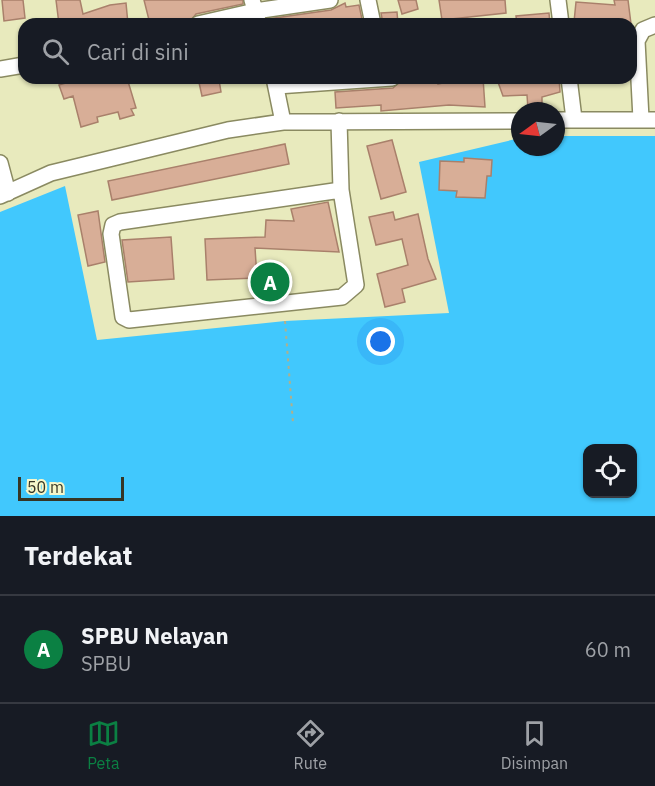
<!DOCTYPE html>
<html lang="id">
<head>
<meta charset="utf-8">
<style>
	:root { --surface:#171b24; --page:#242831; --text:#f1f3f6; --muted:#9ea1a6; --line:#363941; --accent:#0b8043 }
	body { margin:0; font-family:"IBM Plex Sans",sans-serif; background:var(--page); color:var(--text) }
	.controls { position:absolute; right:18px; bottom:18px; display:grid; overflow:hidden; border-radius:12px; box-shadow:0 2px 4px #0004 }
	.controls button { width:54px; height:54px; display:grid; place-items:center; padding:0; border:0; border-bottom:2px solid var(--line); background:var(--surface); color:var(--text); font:30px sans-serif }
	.compass { position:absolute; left:511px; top:102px; width:54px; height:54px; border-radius:50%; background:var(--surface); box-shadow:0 2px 4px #0004; rotate:255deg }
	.scale { position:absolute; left:18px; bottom:15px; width:106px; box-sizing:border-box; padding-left:6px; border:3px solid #363625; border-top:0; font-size:16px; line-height:21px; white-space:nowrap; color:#363625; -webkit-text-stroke:4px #f6f7ca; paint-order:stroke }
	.you { position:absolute; left:381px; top:342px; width:21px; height:21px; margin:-15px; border:4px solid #fff; border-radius:50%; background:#1a73e8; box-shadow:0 0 0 9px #1a73e833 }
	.badge { display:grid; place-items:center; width:39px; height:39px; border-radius:50%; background:var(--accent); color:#fff; font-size:20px; font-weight:700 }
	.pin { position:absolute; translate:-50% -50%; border:3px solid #fff; box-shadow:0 2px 6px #0006 }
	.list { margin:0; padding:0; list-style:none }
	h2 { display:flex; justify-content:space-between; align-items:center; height:78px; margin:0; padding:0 24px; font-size:26px }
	h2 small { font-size:20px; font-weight:400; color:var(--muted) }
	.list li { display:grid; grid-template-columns:39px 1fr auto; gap:18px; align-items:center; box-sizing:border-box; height:108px; padding:0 24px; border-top:2px solid var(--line) }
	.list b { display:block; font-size:22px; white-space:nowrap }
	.list p { margin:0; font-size:20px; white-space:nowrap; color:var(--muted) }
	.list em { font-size:20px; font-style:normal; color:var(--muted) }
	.icon { flex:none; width:33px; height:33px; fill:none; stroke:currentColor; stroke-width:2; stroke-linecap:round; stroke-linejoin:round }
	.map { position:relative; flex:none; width:655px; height:516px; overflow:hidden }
	.search { position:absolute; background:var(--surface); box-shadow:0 2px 4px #0004; left:18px; right:18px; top:18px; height:66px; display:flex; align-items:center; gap:15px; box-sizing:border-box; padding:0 21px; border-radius:18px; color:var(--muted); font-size:22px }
	.sheet { height:186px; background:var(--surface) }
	nav { display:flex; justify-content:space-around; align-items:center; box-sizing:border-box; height:84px; border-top:2px solid var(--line); background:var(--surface); font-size:16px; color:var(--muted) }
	nav a { display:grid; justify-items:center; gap:3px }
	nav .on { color:var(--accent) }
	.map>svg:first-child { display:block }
</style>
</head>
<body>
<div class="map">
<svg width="655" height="516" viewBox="0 0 655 516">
	<rect width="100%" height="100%" fill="#e8eabd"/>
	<path fill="#41c8fd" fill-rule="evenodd" d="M 556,136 L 655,136 L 655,516 L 0,516 L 0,212 L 65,186 L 97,340 L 285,321 L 449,313 L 419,162 L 520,138 L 520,147 L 556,147 ZM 588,448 L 632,448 L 632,494 L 588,494 Z"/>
	<path fill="#d8ae97" stroke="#a9806b" stroke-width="1.5" d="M 2,0 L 23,0 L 25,18 L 4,21 Z
		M 56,0 L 80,0 L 83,14 L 110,5 L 126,3 L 128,24 L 59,24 Z
		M 144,0 L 243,0 L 243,4 L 196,14 L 189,23 L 150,24 Z
		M 398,0 L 416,0 L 418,9 L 402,14 Z
		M 439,0 L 505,0 L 506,13 L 442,20 Z
		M 614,0 L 628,0 L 631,24 L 574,22 L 576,2 L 615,5 Z
		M 345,3 L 346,7 L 359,5 L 363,24 L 268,24 L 268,19 L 331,10 Z
		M 397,12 L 398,24 L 383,24 L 381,13 Z
		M 549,13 L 550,24 L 517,24 L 516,16 Z
		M 67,78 L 127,78 L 136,108 L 131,109 L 134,115 L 120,119 L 118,112 L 97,117 L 98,122 L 81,127 L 73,96 L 64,99 L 59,85 L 69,82 Z
		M 198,78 L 219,80 L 221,92 L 202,96 Z
		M 420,78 L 437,78 L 438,84 L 448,82 L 448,78 L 483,78 L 485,107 L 449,105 L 381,111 L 381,105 L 336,108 L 335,92 L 393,88 L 401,80 L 420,81 Z
		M 527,78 L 559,78 L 560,92 L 542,97 L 542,107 L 528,109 L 527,95 L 503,96 L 498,82 Z
		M 392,140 L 406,192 L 381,199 L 367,146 Z
		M 285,144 L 289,164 L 112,200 L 108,181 Z
		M 464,158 L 492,160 L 491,176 L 487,176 L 485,198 L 456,197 L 457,191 L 439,190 L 440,161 L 464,162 Z
		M 328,202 L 339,252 L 255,248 L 257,278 L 207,280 L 205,239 L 265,237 L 266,220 L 294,221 L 291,209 Z
		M 98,211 L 105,262 L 88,266 L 78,215 Z
		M 393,212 L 395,220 L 418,214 L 428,259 L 436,279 L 402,289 L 405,302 L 385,307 L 377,274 L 408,265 L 402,239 L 376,245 L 369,217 Z
		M 171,237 L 174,279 L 128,282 L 122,240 Z
		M 260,271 L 280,271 L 281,294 L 261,294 Z"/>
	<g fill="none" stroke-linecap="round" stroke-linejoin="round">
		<g stroke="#8a8a61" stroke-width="18">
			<path id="minor" d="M 252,0 L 259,24
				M 368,0 L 373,24
				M 558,0 L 561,24
				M 198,24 L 255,11 L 330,0
				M 0,69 L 24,65
				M 274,78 L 283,122
				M 569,78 L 574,119
				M 277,86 L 392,78
				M 641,119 L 637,41 L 643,30 L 655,25
				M 556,120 L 655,120
				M 339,121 L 341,190 L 356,285 L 342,297 L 129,320 L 123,317 L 111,234 L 113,225 L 120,222 L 341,190
				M 0,163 L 8,193
				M 0,196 L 51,173 L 228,130 L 283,122 L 520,121"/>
		</g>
		<path stroke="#afb08c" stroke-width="2" stroke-dasharray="3 4.5" stroke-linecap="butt" d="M 285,321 L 293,423"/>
		<use href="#minor" stroke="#fff" stroke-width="15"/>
	</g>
</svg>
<div class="controls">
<button><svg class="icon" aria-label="locate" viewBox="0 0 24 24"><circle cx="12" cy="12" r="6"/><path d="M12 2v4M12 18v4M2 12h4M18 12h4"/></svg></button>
</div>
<svg class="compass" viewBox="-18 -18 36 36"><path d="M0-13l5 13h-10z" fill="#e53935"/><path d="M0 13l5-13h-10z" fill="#9ea1a6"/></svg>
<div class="scale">50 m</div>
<div class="you"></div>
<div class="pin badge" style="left:270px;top:282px">A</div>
<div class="search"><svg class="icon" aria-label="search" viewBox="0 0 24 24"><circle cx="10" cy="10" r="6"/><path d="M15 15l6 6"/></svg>Cari di sini</div>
</div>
<section class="sheet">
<h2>Terdekat<small></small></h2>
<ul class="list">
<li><span class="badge">A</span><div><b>SPBU Nelayan</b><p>SPBU</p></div><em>60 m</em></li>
</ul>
</section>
<nav>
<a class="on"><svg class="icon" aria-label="map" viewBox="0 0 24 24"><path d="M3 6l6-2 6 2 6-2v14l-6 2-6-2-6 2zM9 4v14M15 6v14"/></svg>Peta</a>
<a><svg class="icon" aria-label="directions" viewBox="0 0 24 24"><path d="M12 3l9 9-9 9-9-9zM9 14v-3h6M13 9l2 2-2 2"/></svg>Rute</a>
<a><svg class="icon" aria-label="saved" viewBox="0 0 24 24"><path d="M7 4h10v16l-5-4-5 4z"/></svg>Disimpan</a>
</nav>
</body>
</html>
